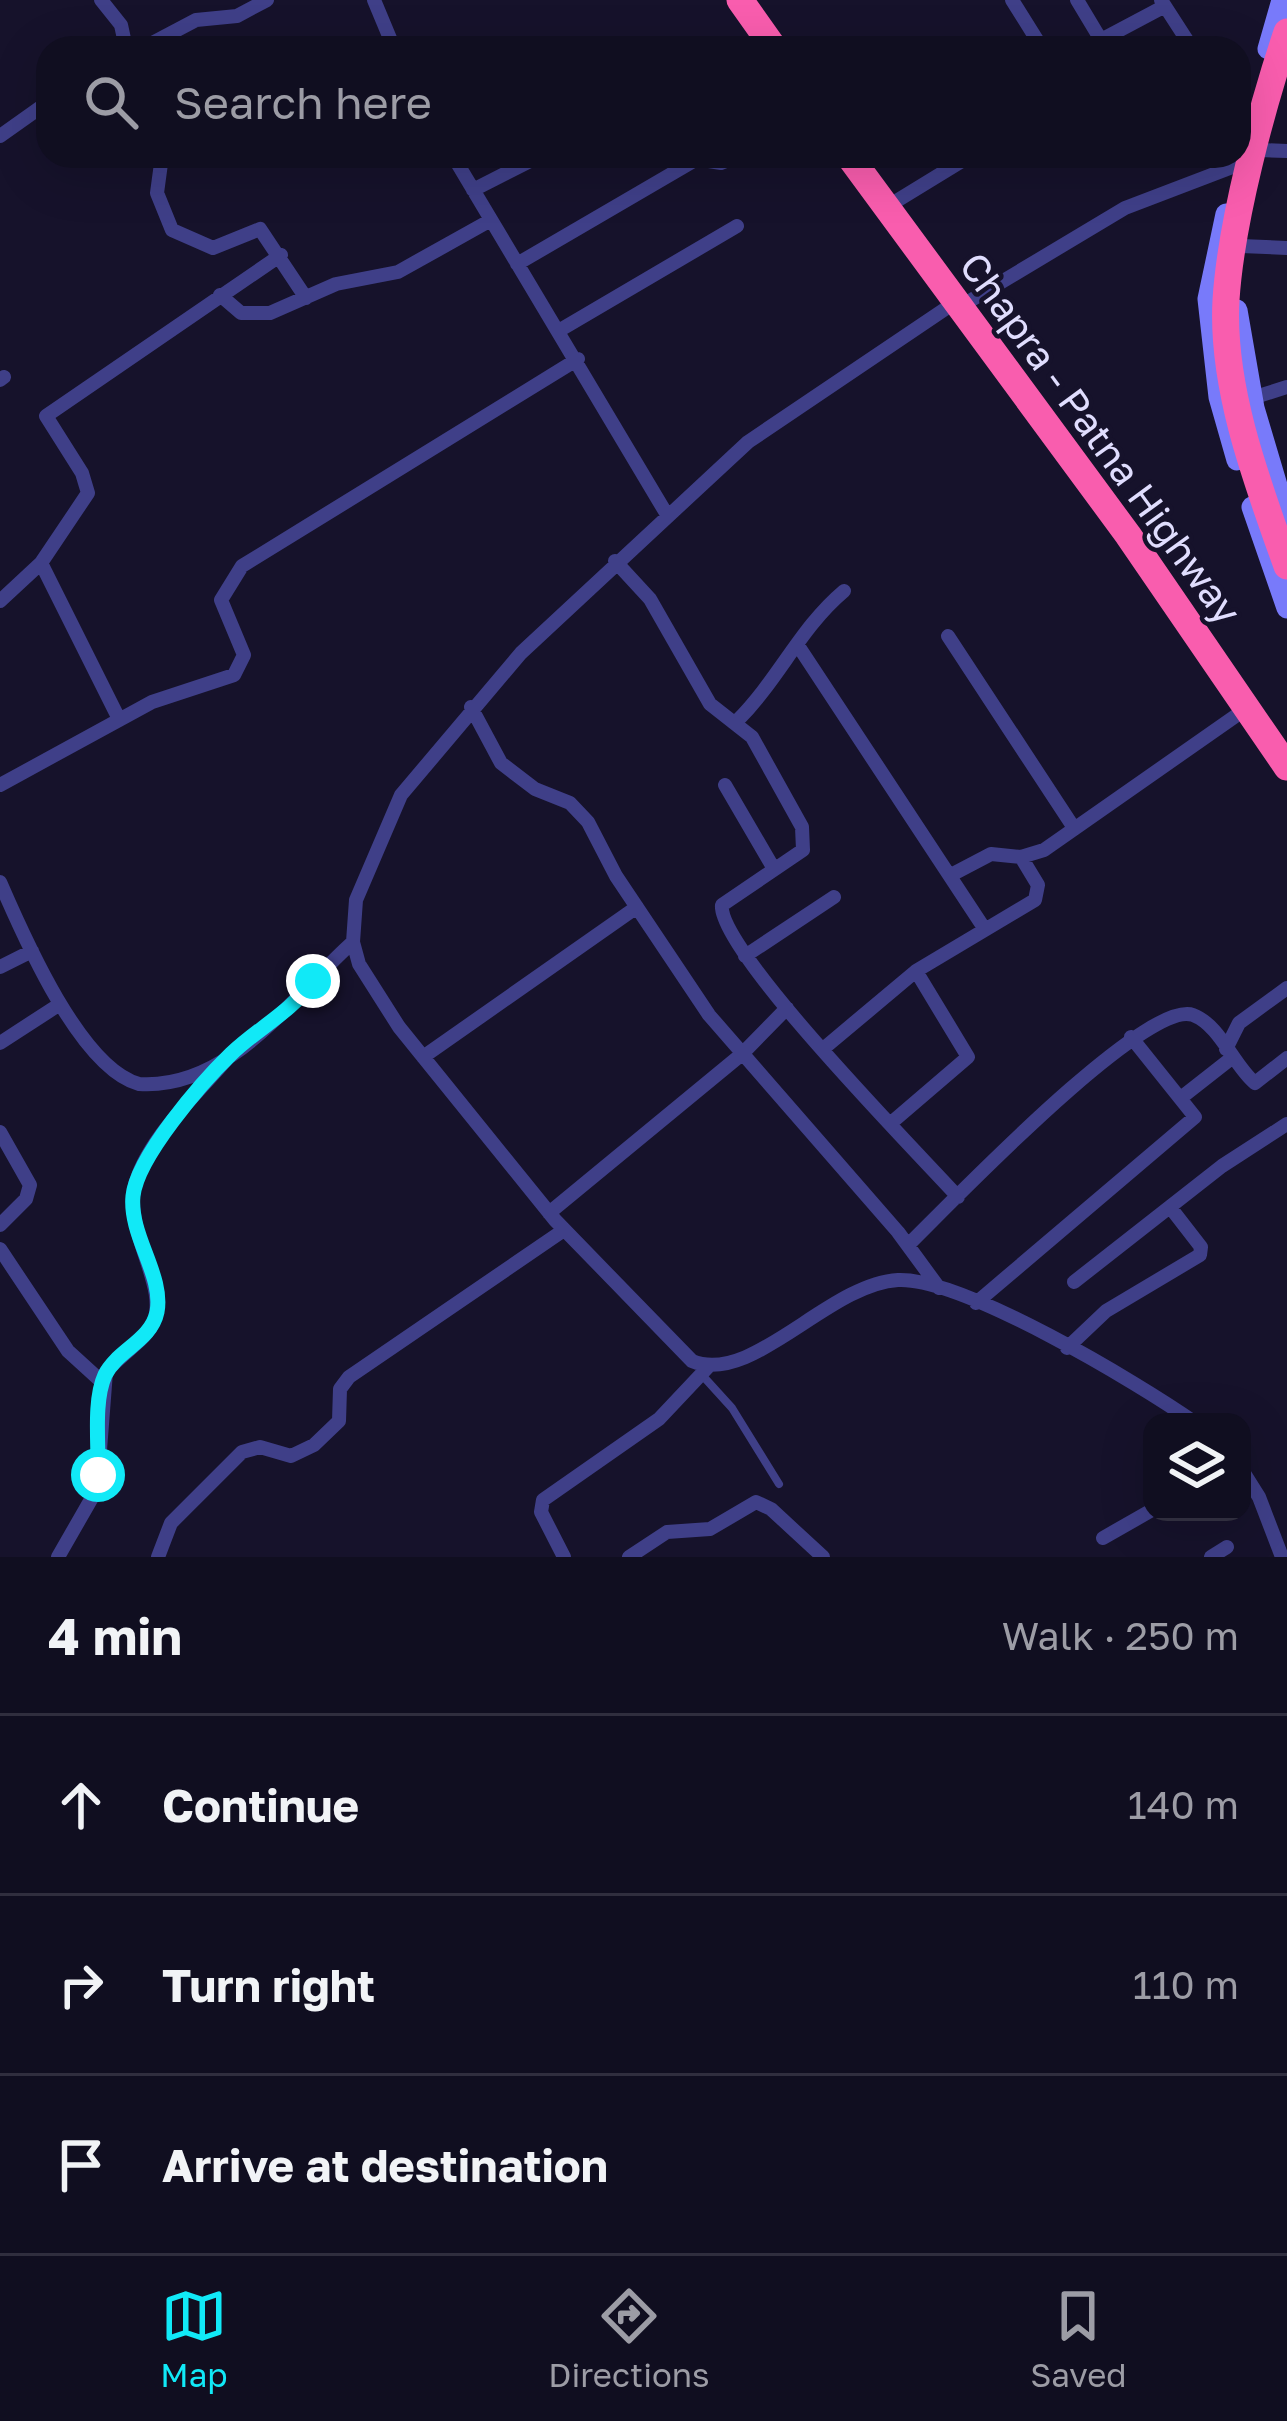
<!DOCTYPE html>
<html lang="en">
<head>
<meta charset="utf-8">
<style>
	:root { --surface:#100e20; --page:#191729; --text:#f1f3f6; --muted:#9c9ca5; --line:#302e3e; --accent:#11e9f7 }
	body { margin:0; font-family:"Golos Text",sans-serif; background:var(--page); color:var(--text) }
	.controls { position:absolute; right:36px; bottom:36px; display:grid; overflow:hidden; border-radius:24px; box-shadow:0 12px 48px #0002 }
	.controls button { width:108px; height:108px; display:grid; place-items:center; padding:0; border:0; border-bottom:3px solid var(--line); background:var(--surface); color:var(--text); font:60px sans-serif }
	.stop { position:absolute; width:36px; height:36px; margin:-27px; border:9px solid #11e9f7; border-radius:50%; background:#fff }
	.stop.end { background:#11e9f7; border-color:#fff; box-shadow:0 3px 12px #0008 }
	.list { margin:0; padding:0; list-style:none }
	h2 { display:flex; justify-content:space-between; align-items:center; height:156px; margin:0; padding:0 48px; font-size:51px }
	h2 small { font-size:39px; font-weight:400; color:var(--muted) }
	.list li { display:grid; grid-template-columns:78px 1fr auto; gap:36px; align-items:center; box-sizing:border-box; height:180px; padding:0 48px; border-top:3px solid var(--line) }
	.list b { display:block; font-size:45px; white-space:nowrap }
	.list em { font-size:39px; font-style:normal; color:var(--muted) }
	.icon { flex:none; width:66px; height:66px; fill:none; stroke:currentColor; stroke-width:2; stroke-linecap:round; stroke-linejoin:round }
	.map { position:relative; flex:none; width:1287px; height:1557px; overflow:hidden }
	.search { position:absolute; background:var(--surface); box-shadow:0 12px 48px #0002; left:36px; right:36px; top:36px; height:132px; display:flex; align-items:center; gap:30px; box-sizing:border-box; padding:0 42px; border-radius:36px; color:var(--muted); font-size:45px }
	.sheet { height:696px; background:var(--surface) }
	nav { display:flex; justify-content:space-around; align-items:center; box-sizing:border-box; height:168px; border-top:3px solid var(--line); background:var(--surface); font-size:33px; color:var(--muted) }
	nav a { display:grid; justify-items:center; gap:6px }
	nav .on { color:var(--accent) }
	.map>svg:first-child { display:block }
</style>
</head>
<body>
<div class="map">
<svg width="1287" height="1557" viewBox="0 0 1287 1557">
	<rect width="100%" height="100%" fill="#16122b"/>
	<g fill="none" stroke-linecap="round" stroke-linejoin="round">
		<path stroke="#3f3f88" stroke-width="8" d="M 702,1375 L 732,1408 L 779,1484"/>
		<path stroke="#3f3f88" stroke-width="14" d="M 101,0 L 121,25 L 126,48
			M 374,0 L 394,48
			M 1012,0 L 1042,48
			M 1077,0 L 1101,40
			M 1161,0 L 1192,48
			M 143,48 L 196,20 L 237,16 L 267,0
			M 1086,48 L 1165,6
			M 0,136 L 48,102
			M 1260,150 L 1287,151
			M 162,156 L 157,193 L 172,230 L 213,248 L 260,229 L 306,298
			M 453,156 L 666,513
			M 473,190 L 540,156
			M 885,208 L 970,156
			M 1241,246 L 1287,248
			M 517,264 L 697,159 L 721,163 L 738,156
			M 220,295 L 241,313 L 270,313 L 336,284 L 398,272 L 491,220
			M 954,303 L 748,442 L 521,653 L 401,795 L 356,900 L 353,942 L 359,964 L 399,1027 L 555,1220 L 692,1361 C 752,1386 828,1284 898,1280 C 962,1277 1138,1383 1194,1422
			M 958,308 L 1125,208 L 1235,166
			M 560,330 L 737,226
			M 0,380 L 4,377
			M 1252,398 L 1287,387
			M 615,561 L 650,599 L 710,704 L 752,737 L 802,827 L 803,850 L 722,905 C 716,948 919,1154 958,1197
			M 0,601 L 41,563
			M 948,636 L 1074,828
			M 797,644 L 984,928
			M 471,707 L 501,763 L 535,789 L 570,803 L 588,822 L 616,876 L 709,1015 L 898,1232 L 939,1288
			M 119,719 L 41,563 L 88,493 L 82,473 L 46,416 L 281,255
			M 737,721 C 779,679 800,628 844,591
			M 0,785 L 152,702 L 234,675 L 244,655 L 221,600 L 242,566 L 578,359
			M 725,785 L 774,869
			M 951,875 L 991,854 L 1021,857 L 1044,850 L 1247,708
			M 0,882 C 23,935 80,1068 139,1084 C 231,1090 293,995 353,942
			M 745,956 L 834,897
			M 0,967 L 32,951
			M 0,1043 L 60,1004
			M 823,1049 L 916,971 L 1035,900 L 1038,885 L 1021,857
			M 1226,1049 L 1239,1023 L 1287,988
			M 423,1057 L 637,907
			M 1182,1097 L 1233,1057
			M 891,1123 L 968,1057 L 916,971
			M 0,1132 L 30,1185 L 26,1199 L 0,1225
			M 549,1213 L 742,1054 L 787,1008
			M 908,1245 C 949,1205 1146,998 1193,1015 C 1220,1025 1234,1066 1255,1083 L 1287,1058
			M 0,1249 L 68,1351 L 102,1382
			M 1074,1282 L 1222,1166 L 1287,1124
			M 976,1303 L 1195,1117 L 1131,1037
			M 1067,1348 L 1106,1311 L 1200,1255 L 1201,1247 L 1170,1207
			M 1242,1470 L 1259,1497 L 1282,1557
			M 1103,1538 L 1152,1510
			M 58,1557 L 97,1489 L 106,1372 C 120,1355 142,1343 152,1325 C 171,1291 125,1233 134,1189 C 145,1139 200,1092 232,1053
			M 158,1557 L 171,1523 L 242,1452 L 260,1447 L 291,1456 L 314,1445 L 339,1421 L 340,1389 L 349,1377 L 564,1230
			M 564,1557 L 541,1512 L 543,1500 L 659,1419 L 708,1367
			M 629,1557 L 667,1532 L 710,1529 L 756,1502 L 771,1509 L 823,1557
			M 1211,1557 L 1227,1547"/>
		<path stroke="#787afa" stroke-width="21" d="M 1268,49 L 1282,0
			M 1226,214 L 1208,299 L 1219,397 L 1237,460
			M 1237,310 L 1254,408 L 1287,519
			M 1252,507 L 1287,608"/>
		<path stroke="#f95dae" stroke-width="27" d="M 740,0 L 774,48
			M 1287,32 C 1262,107 1231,221 1226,300 C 1221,388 1258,485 1287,566
			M 849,156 L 1128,535 L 1287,767"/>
	</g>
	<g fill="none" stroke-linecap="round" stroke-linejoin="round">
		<path stroke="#11e9f7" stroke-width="15" d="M 98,1475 C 99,1446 93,1401 105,1375 C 117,1350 151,1341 157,1312 C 164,1275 129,1236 133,1196 C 137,1157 202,1082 231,1054 C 258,1028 290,1013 313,981"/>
	</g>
	<g text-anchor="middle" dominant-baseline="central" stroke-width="9" stroke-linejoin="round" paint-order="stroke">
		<g font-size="39" fill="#e0ddfe" stroke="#16122b">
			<text transform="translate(1101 438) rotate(54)">Chapra - Patna Highway</text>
		</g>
	</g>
</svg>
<div class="controls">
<button><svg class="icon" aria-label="layers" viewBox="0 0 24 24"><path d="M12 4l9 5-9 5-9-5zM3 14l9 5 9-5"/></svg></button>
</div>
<div class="stop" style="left:98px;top:1475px"></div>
<div class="stop end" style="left:313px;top:981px"></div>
<div class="search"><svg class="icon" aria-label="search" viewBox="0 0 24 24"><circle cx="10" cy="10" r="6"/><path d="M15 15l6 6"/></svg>Search here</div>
</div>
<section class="sheet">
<h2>4 min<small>Walk · 250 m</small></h2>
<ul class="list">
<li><svg class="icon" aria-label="ahead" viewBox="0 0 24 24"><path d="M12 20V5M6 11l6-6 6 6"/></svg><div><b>Continue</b></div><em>140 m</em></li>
<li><svg class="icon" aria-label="right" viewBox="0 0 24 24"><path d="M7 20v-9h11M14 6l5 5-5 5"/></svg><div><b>Turn right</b></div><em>110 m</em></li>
<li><svg class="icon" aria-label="arrive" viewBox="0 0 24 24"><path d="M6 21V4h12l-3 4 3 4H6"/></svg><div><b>Arrive at destination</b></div></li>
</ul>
</section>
<nav>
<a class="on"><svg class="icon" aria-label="map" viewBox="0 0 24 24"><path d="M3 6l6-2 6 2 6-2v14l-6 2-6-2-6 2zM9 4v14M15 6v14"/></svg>Map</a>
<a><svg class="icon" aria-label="directions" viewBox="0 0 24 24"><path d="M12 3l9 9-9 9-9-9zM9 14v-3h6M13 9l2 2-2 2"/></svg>Directions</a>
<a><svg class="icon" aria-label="saved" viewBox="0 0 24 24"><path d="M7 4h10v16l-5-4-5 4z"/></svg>Saved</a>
</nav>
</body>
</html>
